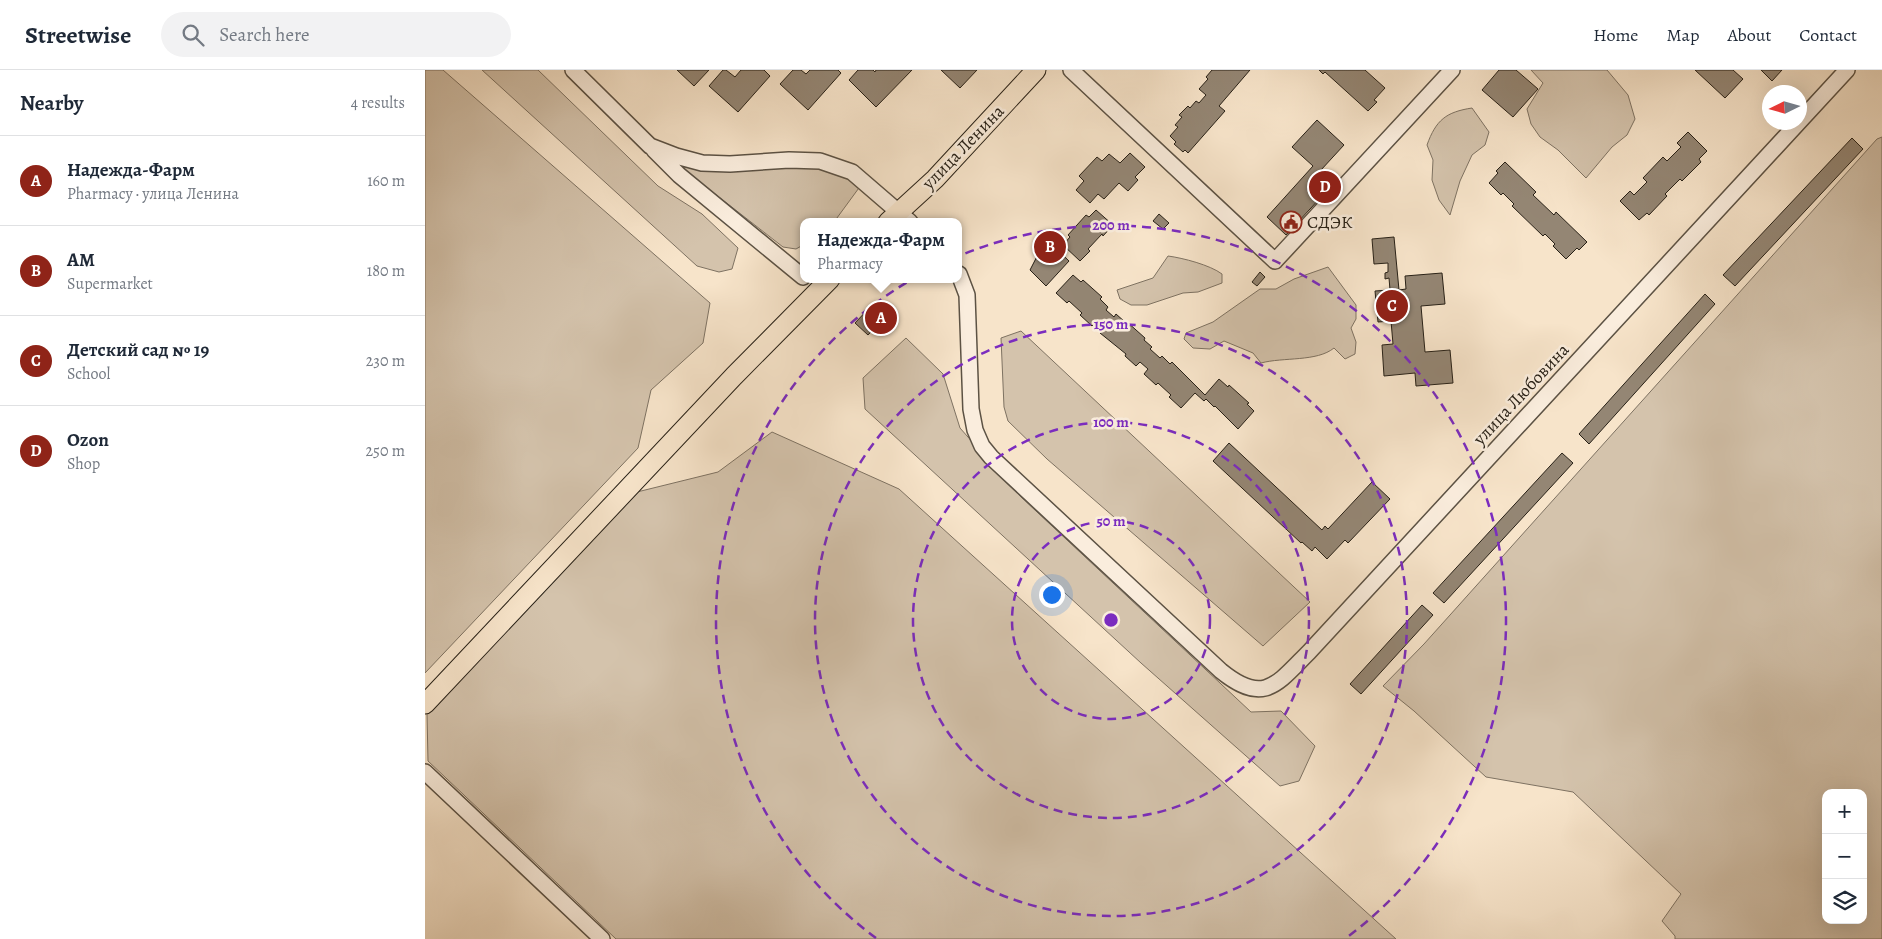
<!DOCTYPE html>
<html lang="en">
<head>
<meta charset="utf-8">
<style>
	:root { --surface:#fff; --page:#f2f2f3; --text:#1f2937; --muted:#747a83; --line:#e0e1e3; --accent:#8f2418 }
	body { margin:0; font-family:Alegreya,serif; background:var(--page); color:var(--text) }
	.controls { position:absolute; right:15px; bottom:15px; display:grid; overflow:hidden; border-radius:10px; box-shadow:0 5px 20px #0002 }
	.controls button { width:45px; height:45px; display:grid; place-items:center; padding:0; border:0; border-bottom:1px solid var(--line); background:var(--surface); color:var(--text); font:25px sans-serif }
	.compass { position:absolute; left:1337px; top:15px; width:45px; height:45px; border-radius:50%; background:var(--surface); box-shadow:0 5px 20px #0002; rotate:265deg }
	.you { position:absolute; left:626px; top:524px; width:18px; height:18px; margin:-12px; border:4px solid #fff; border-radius:50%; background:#1a73e8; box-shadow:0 0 0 8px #1a73e833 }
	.badge { display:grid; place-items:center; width:32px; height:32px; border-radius:50%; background:var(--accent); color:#fff; font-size:16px; font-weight:700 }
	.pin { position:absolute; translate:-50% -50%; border:2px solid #fff; box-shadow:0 1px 5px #0006 }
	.popup { position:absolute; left:375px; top:148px; width:162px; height:65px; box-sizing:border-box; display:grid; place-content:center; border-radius:10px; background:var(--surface); filter:drop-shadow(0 1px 4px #0005); font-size:16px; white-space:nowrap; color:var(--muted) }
	.popup b { font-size:19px; color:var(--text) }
	.popup::after { content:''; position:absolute; left:50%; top:100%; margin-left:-10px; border:10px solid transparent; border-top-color:var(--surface) }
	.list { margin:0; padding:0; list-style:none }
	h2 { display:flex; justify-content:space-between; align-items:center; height:65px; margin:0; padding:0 20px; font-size:21px }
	h2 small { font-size:16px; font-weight:400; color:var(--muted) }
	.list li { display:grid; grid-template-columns:32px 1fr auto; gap:15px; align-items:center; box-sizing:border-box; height:90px; padding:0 20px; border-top:1px solid var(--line) }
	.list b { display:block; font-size:19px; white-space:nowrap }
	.list p { margin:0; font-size:16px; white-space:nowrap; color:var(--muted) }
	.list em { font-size:16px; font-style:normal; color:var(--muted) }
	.icon { flex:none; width:28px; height:28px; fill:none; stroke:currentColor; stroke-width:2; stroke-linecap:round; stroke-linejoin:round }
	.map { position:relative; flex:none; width:1457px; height:869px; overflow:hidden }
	header { display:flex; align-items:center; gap:30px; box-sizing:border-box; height:70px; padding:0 25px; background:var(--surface); border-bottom:1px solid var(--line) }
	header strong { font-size:24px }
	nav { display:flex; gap:28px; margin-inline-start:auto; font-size:18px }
	.search { width:350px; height:45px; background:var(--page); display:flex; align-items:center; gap:12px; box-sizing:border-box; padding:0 18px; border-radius:28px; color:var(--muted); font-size:19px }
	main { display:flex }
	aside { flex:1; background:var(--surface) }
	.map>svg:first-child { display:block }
</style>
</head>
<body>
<header>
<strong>Streetwise</strong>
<div class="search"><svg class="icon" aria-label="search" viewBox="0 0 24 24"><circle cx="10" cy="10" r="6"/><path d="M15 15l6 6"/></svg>Search here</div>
<nav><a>Home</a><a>Map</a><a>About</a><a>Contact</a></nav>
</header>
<main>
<aside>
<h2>Nearby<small>4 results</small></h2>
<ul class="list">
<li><span class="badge">A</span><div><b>Надежда-Фарм</b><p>Pharmacy · улица Ленина</p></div><em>160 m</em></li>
<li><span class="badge">B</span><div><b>АМ</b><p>Supermarket</p></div><em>180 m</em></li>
<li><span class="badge">C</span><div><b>Детский сад № 19</b><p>School</p></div><em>230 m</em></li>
<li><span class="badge">D</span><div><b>Ozon</b><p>Shop</p></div><em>250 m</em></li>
</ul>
</aside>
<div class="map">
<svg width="1457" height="869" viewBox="0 0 1457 869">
	<rect width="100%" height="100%" fill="#f7e4ca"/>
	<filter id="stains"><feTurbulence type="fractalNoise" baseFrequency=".004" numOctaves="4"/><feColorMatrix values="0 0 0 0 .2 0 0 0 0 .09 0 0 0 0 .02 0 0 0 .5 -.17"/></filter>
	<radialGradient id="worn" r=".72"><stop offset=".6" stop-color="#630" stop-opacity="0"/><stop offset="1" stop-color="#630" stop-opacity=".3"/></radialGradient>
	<path fill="#d4c3ac" stroke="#7e7262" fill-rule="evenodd" d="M 0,0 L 18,0 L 285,233 L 278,273 L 226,320 L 213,378 L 0,603 Z
		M 57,0 L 113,0 L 233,116 L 277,144 L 313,178 L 307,199 L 294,202 L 272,196 Z
		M 1106,0 L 1182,0 L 1203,25 L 1210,49 L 1202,65 L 1187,77 L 1161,108 L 1133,80 L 1115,67 L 1106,54 L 1102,39 L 1118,13 Z
		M 1047,38 L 1064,62 L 1060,75 L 1047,85 L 1035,111 L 1025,145 L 1014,130 L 1007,110 L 1008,90 L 1002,75 C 1011,50 1021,42 1047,38 Z
		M 1457,67 L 1457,869 L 1250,869 L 1250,866 L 1237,851 L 1256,824 L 1148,722 L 1061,707 L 989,641 L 958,616 L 999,574 L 1452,69 ZM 1401,723 L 1438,723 L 1438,850 L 1401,850 Z
		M 364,90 L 439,111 L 409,152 L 378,152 L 378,175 L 371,179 L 358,177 L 249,92 Z
		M 743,186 C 758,188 785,195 797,204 L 797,213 L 773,222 L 758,223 L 722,235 L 706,235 L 695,229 L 692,220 L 728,208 Z
		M 903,197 L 931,235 L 931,249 L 926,258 L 931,272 L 930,284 L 920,289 L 909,278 C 892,292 858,287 836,293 L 828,283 L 799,271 L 785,279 L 768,278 L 759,269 L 761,263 L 788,252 L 835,219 L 851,219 L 869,209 Z
		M 596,261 L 885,532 L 838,576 L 622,389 L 583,351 L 579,337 L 576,268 Z
		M 481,268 L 518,304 L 535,358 L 596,427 L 826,642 L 856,641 L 890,676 L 874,711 L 855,716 L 716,593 L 440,339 L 438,308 Z
		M 347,362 L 474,419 L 971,869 L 191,869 L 3,691 L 2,644 L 212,422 L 293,402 Z"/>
	<path fill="#948674" stroke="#282117" d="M 252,0 L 284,0 L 269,16 Z
		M 298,0 L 301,0 L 310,7 L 316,0 L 339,0 L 345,6 L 313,42 L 284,16 Z
		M 368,0 L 376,0 L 381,4 L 385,0 L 413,0 L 416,3 L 383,40 L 355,14 Z
		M 433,0 L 448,0 L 450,2 L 451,0 L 487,0 L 451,37 L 424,10 Z
		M 516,0 L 552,0 L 535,18 Z
		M 787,0 L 825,0 L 794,36 L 800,41 L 763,83 L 760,80 L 758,82 L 749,74 L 751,72 L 745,66 L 753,57 L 750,55 L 757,47 L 754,45 L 763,36 L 765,38 L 771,31 L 774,33 L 781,25 L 774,19 L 783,9 L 781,7 Z
		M 894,0 L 940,0 L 960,18 L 949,30 L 952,32 L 943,41 L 900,2 L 898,4 Z
		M 1074,0 L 1091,0 L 1113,19 L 1088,47 L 1057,20 Z
		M 1270,0 L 1308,0 L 1318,9 L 1300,28 Z
		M 1336,0 L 1357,0 L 1347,11 Z
		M 892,50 L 919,75 L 896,100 L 909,113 L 861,165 L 842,147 L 888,96 L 867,77 Z
		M 1263,62 L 1282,81 L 1274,89 L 1276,92 L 1257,111 L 1255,109 L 1240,124 L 1242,126 L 1224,145 L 1222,143 L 1214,150 L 1195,131 L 1205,121 L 1209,125 L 1222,112 L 1218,108 L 1238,87 L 1242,91 L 1256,77 L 1252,73 Z
		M 1427,68 L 1438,79 L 1310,216 L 1298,205 Z
		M 705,83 L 720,97 L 710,107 L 713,110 L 703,121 L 694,113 L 679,129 L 673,124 L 665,133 L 651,120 L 659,111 L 654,106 L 672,87 L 677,91 L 684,84 L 695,93 Z
		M 1080,92 L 1111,122 L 1108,125 L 1129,145 L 1131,142 L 1162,172 L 1154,180 L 1152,178 L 1141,189 L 1128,176 L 1130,174 L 1120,164 L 1118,166 L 1087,136 L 1089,134 L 1078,123 L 1076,125 L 1064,113 L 1073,103 L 1071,101 Z
		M 671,140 L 688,155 L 678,166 L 677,164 L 663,179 L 665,181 L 655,191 L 638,175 L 645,167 L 643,165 L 661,145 L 664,147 Z
		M 734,144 L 744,153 L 738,159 L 728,151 Z
		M 969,167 L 974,220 L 981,219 L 980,206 L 1017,203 L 1020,234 L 996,236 L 1000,282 L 1025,280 L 1028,313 L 991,316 L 990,303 L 959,306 L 957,275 L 968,274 L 966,251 L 953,252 L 950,221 L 965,220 L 964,208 L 960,209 L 960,203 L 963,202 L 963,193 L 949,194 L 947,169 Z
		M 621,169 L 644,191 L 621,216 L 605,200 Z
		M 835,202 L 840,207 L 832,216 L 827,212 Z
		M 648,205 L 656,212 L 658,210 L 677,227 L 675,229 L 683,237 L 681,240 L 689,247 L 691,244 L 700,252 L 701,251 L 720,268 L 719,270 L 727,277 L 725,279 L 735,288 L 737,286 L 745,294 L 747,292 L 780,325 L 794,309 L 803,317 L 804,315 L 824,333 L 822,334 L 829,341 L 813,359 L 790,336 L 789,337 L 781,329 L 779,331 L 770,323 L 756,338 L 744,327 L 746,325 L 733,313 L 731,315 L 719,304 L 723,299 L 715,292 L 711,296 L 700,286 L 701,284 L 675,263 L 679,259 L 671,251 L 667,256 L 655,245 L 657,243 L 644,231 L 642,233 L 631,223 Z
		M 1280,224 L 1290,234 L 1164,374 L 1154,364 Z
		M 446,236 L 459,248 L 443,265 L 430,253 Z
		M 804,373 L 897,460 L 900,456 L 903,459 L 947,412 L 965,429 L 923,473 L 920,470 L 902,489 L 890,477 L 887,481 L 877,472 L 876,473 L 788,391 Z
		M 1137,383 L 1148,393 L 1019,533 L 1008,523 Z
		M 997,535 L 1008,545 L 936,624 L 925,614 Z"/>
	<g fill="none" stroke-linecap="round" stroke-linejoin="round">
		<g stroke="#5c5244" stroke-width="18">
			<path id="minor" d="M 148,0 L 225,76 L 251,86 L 277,93 L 305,94 L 364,90 L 395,91 L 427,102 L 485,152
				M 646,0 L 850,191 L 1027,0
				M 1374,52 L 1422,0
				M 229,80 L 254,105 L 378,207
				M 534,204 L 542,225 L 546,339 L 550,360 L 557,376 L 566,387 L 796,601 C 839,636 852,614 884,582 L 1374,52
				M 0,702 L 177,869"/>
		</g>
		<g stroke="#282117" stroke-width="21">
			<path id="major" d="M 463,152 L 510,109 L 611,0
				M 0,634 L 309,306 L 405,209"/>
		</g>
		<use href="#minor" stroke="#faeddd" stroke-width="15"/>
		<use href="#major" stroke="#f7e4ca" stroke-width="19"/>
	</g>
	<g fill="none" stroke="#7b2cbf" stroke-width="2.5" stroke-dasharray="9 6">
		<circle cx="686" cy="550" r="99"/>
		<circle cx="686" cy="550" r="198"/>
		<circle cx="686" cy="550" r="296"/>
		<path d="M451 868A395 395 0 1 1 921 868"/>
	</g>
	<defs>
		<g id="civic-ring" transform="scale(1.125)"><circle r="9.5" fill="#faeddd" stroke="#8f2418" stroke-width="1.5"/><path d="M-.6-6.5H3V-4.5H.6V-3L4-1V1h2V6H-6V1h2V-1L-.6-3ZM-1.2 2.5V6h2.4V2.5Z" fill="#8f2418"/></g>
	</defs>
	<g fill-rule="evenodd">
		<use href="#civic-ring" x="866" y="152"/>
	</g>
	<g text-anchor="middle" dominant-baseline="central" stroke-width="5" stroke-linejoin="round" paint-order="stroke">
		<g font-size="18" fill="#282117" stroke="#faeddd">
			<text transform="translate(538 77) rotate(-46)">улица Ленина</text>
			<text transform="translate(1096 324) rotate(-47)">улица Любовина</text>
		</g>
		<g font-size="18" fill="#282117" stroke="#faeddd" text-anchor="start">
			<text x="882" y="152">СДЭК</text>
		</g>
	</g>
	<circle cx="686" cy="550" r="8" fill="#7b2cbf" stroke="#faeddd" stroke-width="2.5"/>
	<g font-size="15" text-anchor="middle" font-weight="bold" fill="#7b2cbf" stroke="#faeddd" stroke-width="5" stroke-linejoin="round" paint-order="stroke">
		<text x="686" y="160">200 m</text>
		<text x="686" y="259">150 m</text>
		<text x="686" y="357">100 m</text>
		<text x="686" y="456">50 m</text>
	</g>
	<rect width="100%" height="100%" filter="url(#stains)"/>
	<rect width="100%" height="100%" fill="url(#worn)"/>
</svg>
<div class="controls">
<button>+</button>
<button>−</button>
<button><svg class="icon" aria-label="layers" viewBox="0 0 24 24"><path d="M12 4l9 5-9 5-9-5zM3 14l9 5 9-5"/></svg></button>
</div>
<svg class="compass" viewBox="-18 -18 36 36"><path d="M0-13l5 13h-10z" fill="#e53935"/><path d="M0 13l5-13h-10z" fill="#747a83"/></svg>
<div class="you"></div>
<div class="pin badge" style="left:456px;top:248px">A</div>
<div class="popup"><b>Надежда-Фарм</b>Pharmacy</div>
<div class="pin badge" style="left:625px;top:177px">B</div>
<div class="pin badge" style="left:967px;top:236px">C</div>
<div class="pin badge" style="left:900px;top:117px">D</div>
</div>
</main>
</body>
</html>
